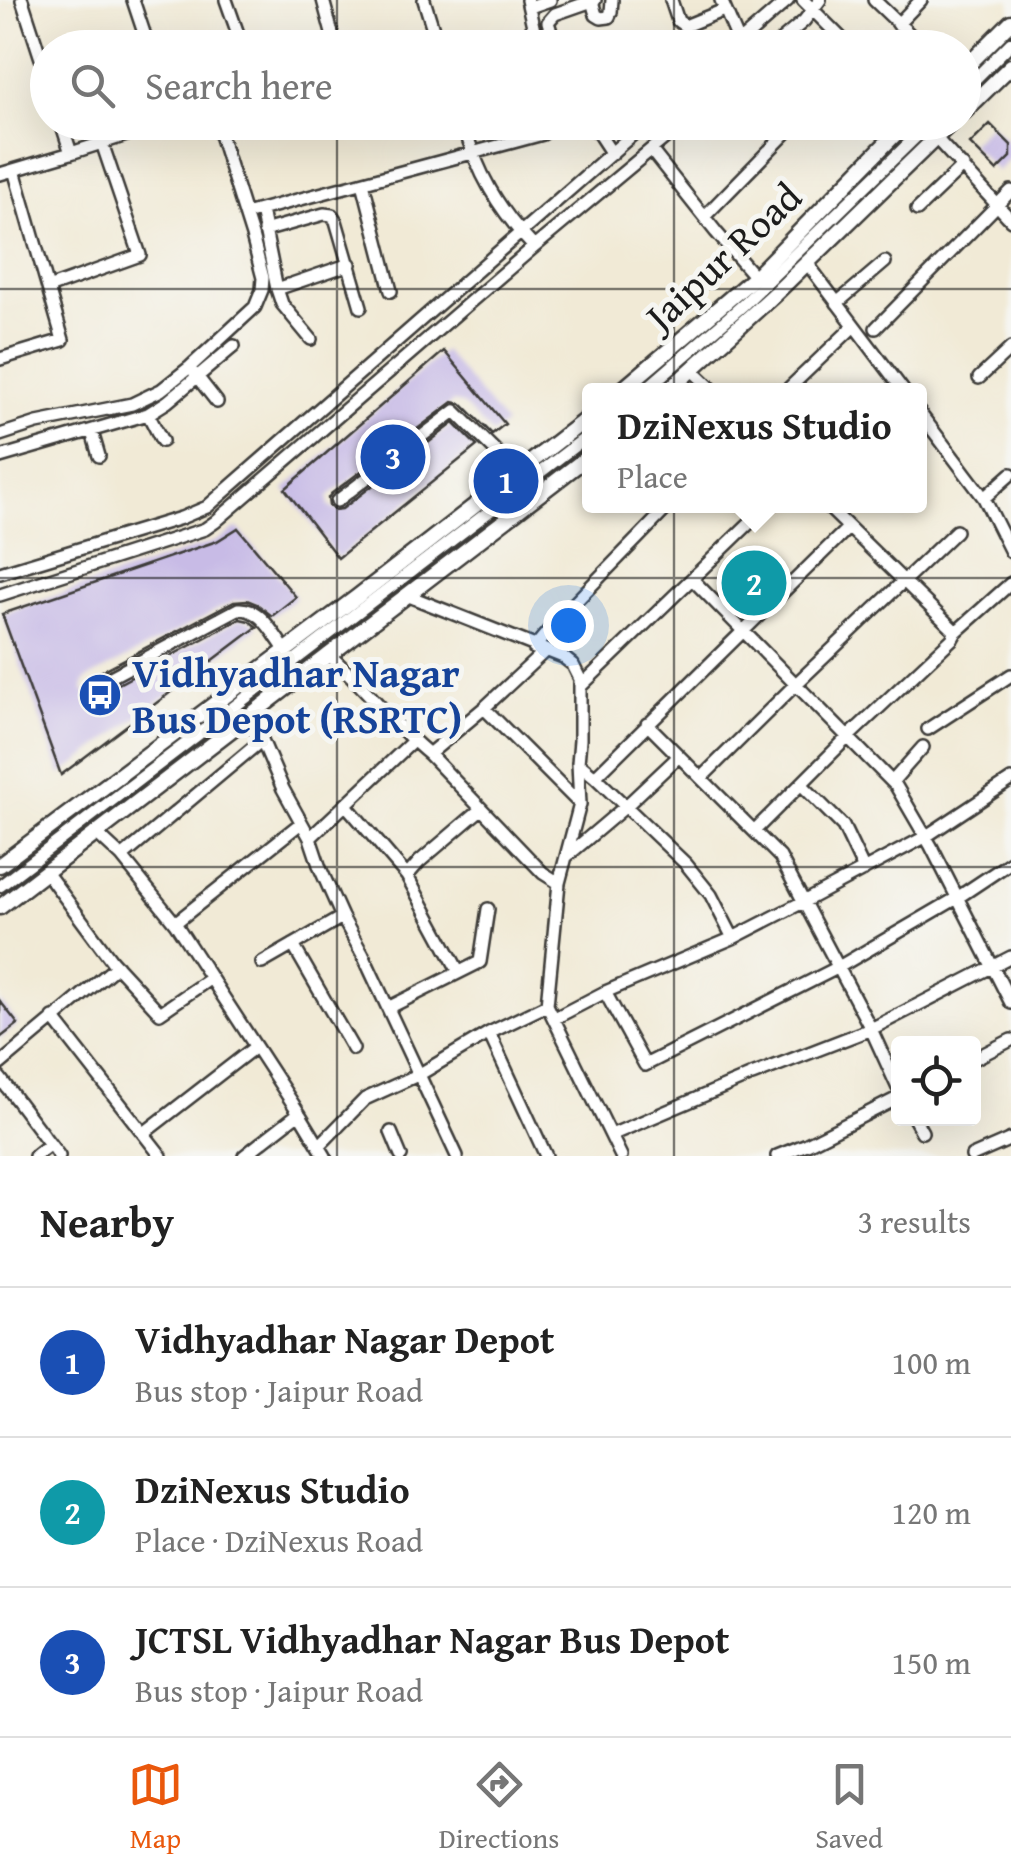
<!DOCTYPE html>
<html lang="en">
<head>
<meta charset="utf-8">
<style>
	:root { --surface:#fff; --page:#f6f6f6; --text:#222; --muted:#767676; --line:#e0e0e0; --accent:#ea580c }
	body { margin:0; font-family:"Gentium Book Plus",serif; background:var(--page); color:var(--text) }
	.controls { position:absolute; right:30px; bottom:30px; display:grid; overflow:hidden; border-radius:10px; box-shadow:0 10px 40px #0002 }
	.controls button { width:90px; height:90px; display:grid; place-items:center; padding:0; border:0; border-bottom:2px solid var(--line); background:var(--surface); color:var(--text); font:50px sans-serif }
	.you { position:absolute; left:568px; top:625px; width:35px; height:35px; margin:-25px; border:8px solid #fff; border-radius:50%; background:#1a73e8; box-shadow:0 0 0 15px #1a73e833 }
	.badge { display:grid; place-items:center; width:65px; height:65px; border-radius:50%; background:var(--accent); color:#fff; font-size:32px; font-weight:700 }
	.pin { position:absolute; translate:-50% -50%; border:5px solid #fff; box-shadow:0 2px 10px #0006 }
	.popup { position:absolute; left:582px; top:383px; width:345px; height:130px; box-sizing:border-box; display:grid; place-content:center; border-radius:10px; background:var(--surface); filter:drop-shadow(0 2px 8px #0005); font-size:32px; white-space:nowrap; color:var(--muted) }
	.popup b { font-size:38px; color:var(--text) }
	.popup::after { content:''; position:absolute; left:50%; top:100%; margin-left:-20px; border:20px solid transparent; border-top-color:var(--surface) }
	.list { margin:0; padding:0; list-style:none }
	h2 { display:flex; justify-content:space-between; align-items:center; height:130px; margin:0; padding:0 40px; font-size:42px }
	h2 small { font-size:32px; font-weight:400; color:var(--muted) }
	.list li { display:grid; grid-template-columns:65px 1fr auto; gap:30px; align-items:center; box-sizing:border-box; height:150px; padding:0 40px; border-top:2px solid var(--line) }
	.list b { display:block; font-size:38px; white-space:nowrap }
	.list p { margin:0; font-size:32px; white-space:nowrap; color:var(--muted) }
	.list em { font-size:32px; font-style:normal; color:var(--muted) }
	.icon { flex:none; width:55px; height:55px; fill:none; stroke:currentColor; stroke-width:2; stroke-linecap:round; stroke-linejoin:round }
	.map { position:relative; flex:none; width:1011px; height:1156px; overflow:hidden }
	.search { position:absolute; background:var(--surface); box-shadow:0 10px 40px #0002; left:30px; right:30px; top:30px; height:110px; display:flex; align-items:center; gap:25px; box-sizing:border-box; padding:0 35px; border-radius:55px; color:var(--muted); font-size:38px }
	.sheet { height:580px; background:var(--surface) }
	nav { display:flex; justify-content:space-around; align-items:center; box-sizing:border-box; height:140px; border-top:2px solid var(--line); background:var(--surface); font-size:28px; color:var(--muted) }
	nav a { display:grid; justify-items:center; gap:5px }
	nav .on { color:var(--accent) }
	.map>svg:first-child { display:block }
</style>
</head>
<body>
<div class="map">
<svg width="1011" height="1156" viewBox="0 0 1011 1156">
	<rect width="100%" height="100%" fill="#f6f6f2"/>
	<filter id="ink" filterUnits="userSpaceOnUse"><feTurbulence type="fractalNoise" baseFrequency=".01" numOctaves="2"/><feDisplacementMap in="SourceGraphic" scale="20" xChannelSelector="R" yChannelSelector="G"/><feConvolveMatrix kernelMatrix="1 2 1 2 8 2 1 2 1" color-interpolation-filters="sRGB"/></filter>
	<filter id="wash" filterUnits="userSpaceOnUse"><feTurbulence type="fractalNoise" baseFrequency=".0048" numOctaves="4" result="noise"/><feDisplacementMap in="SourceGraphic" scale="40" xChannelSelector="R" yChannelSelector="G"/><feGaussianBlur stdDeviation="2.25" result="paint"/><feColorMatrix in="noise" values="0 0 0 0 0 0 0 0 0 0 0 0 0 0 0 0 0 1.4 0 .05"/><feComposite in="paint" operator="in"/></filter>
	<g filter="url(#wash)">
		<rect width="100%" height="100%" fill="#f1ead6"/>
		<g id="blocks">
			<path fill="#c8bbe6" d="M 990,124 L 1011,145 L 1011,157 L 997,171 L 970,144 Z
				M 444,351 L 505,424 L 492,434 L 462,404 L 453,402 L 331,494 L 328,498 L 329,506 L 334,510 L 342,509 L 454,423 L 477,446 L 338,558 L 285,489 Z
				M 238,528 L 296,597 L 272,616 L 257,604 L 247,600 L 234,601 L 87,679 L 84,683 L 83,690 L 88,695 L 96,696 L 240,619 L 249,621 L 257,627 L 61,775 L 2,614 L 217,541 Z
				M 749,561 L 774,587 L 759,603 L 732,576 Z
				M 0,1001 L 18,1024 L 0,1038 Z"/>
		</g>
	</g>
	<g filter="url(#ink)">
		<use href="#blocks" fill-opacity="0" stroke="#3c3b38" stroke-width="2.5"/>
		<g fill="none" stroke-linecap="round" stroke-linejoin="round">
			<g stroke="#3c3b38" stroke-width="16">
				<path id="minor" d="M 22,0 L 48,80
					M 133,0 L 149,48
					M 226,0 L 243,48
					M 323,0 L 336,48
					M 424,0 L 438,45
					M 527,0 L 538,48
					M 671,0 L 678,21 L 685,26 L 724,10
					M 721,0 L 739,42
					M 803,0 L 851,48
					M 874,0 L 924,48
					M 592,1 L 596,15 L 601,18 L 609,17 L 611,12 L 612,0
					M 530,7 L 550,0
					M 898,24 L 921,0
					M 556,48 L 548,22 L 555,14 L 595,0
					M 733,48 L 788,0
					M 772,48 L 804,21 L 820,0
					M 964,90 L 1011,43
					M 61,122 L 71,153 L 167,122
					M 463,122 C 477,173 498,209 534,247
					M 591,122 L 612,154
					M 933,135 L 1011,220
					M 651,150 L 716,232 L 755,277
					M 0,174 L 71,153
					M 363,183 L 391,291
					M 261,210 L 277,289 L 282,304 L 311,339
					M 917,210 L 963,166
					M 245,214 L 543,134
					M 704,217 L 797,122
					M 264,231 L 324,214 L 332,215 L 336,221 L 361,307
					M 807,263 L 903,390
					M 48,288 L 140,255 L 102,143
					M 277,289 L 350,264
					M 837,303 L 885,262
					M 876,328 L 1011,191
					M 0,359 L 63,340 L 14,170
					M 692,370 L 713,390
					M 195,374 L 217,402
					M 979,378 L 1011,348
					M 645,390 L 743,305 L 931,122
					M 787,390 L 854,326
					M 919,412 L 984,498 L 1011,552
					M 148,414 L 162,441
					M 92,432 L 99,456
					M 0,435 L 37,423 L 132,404 L 161,390 L 190,367 L 255,307 L 262,290 L 263,278 L 252,236 L 216,122
					M 0,457 L 148,414 L 167,402 L 234,346
					M 984,498 L 1011,474
					M 337,501 L 455,411 L 518,473
					M 827,506 L 956,632
					M 0,573 L 181,518 L 207,507 L 647,122
					M 692,579 L 896,786 L 931,846 L 1011,1003
					M 0,595 L 205,529 L 215,522 L 534,247 L 684,122
					M 406,595 L 563,657 L 573,665 L 580,679 L 580,740 L 578,763 L 580,804 L 559,883 L 547,1005 L 621,1156
					M 534,648 L 554,624 L 669,506
					M 328,654 C 364,685 392,724 429,754 L 543,873 L 559,883
					M 581,686 L 767,506
					M 92,687 L 238,609 C 261,607 273,634 286,651
					M 484,708 L 580,804
					M 246,718 L 262,740 L 283,789 L 310,838 L 320,868 L 342,917 L 363,955 L 457,1156
					M 647,724 L 780,857 L 871,1029 L 898,1088
					M 928,729 L 1011,675
					M 429,754 L 484,708 L 544,652
					M 578,763 L 595,777 L 686,864 L 711,895 L 733,938
					M 595,777 L 848,528
					M 701,778 L 796,684 L 956,531
					M 892,782 L 923,747
					M 801,784 L 843,826 L 864,870
					M 346,805 L 407,876 L 459,972
					M 754,831 L 848,737 L 952,639 L 956,632 L 1011,583
					M 95,832 L 122,857 L 175,923 L 299,1113 L 325,1156
					M 310,838 L 413,741
					M 567,856 L 626,806 L 679,756
					M 122,857 L 262,740
					M 46,872 L 112,961 L 160,1013 L 211,978
					M 407,876 L 419,862 L 481,809
					M 0,886 L 589,435
					M 175,923 L 301,823
					M 293,945 L 353,1049
					M 262,963 L 342,917
					M 605,992 L 645,1065 L 837,968 L 957,898 L 1011,862
					M 388,1008 L 480,962 L 488,909
					M 53,1018 L 161,1156
					M 555,1018 L 605,992 L 733,938 L 803,902 L 925,837 L 1011,780
					M 489,1033 L 546,1156
					M 974,1059 L 1011,1040
					M 0,1064 L 117,966
					M 0,1078 L 59,1156
					M 914,1118 L 922,1132
					M 391,1132 L 401,1156
					M 144,1133 L 255,1047
					M 611,1135 L 752,1075 L 871,1029 L 1011,957
					M 320,1145 L 365,1099 L 420,1074 L 489,1033 L 547,1005
					M 35,1156 L 50,1144
					M 244,1156 L 299,1113
					M 777,1156 L 807,1144 L 898,1098
					M 972,1156 L 1011,1139"/>
			</g>
			<g stroke="#3c3b38" stroke-width="19">
				<path id="major" d="M 964,69 L 1011,22
					M 964,112 L 1011,66
					M 622,390 L 755,277 L 907,122
					M 669,390 L 775,294 L 952,122
					M 0,865 L 357,597 L 589,417
					M 0,907 L 589,456"/>
			</g>
			<use href="#minor" stroke="#fff" stroke-width="11"/>
			<use href="#major" stroke="#fff" stroke-width="14"/>
		</g>
	</g>
	<path fill="none" stroke="#1c1c1c" stroke-width="2.5" stroke-opacity="0.55" d="M 337,0 L 337,48M 674,0 L 674,48M 337,122 L 337,1156M 674,122 L 674,1156M 0,289 L 1011,289M 0,578 L 1011,578M 0,867 L 1011,867"/>
	<defs>
		<g id="bus-disc" transform="scale(2.25)"><circle r="9.5" fill="#1a4fb4" stroke="#f6f6f2"/><path d="M-5-6H5V4H4V6H2V4H-2V6H-4V4H-5ZM-3.5-4V0h7V-4ZM-3.5 1.2v1.5H-2V1.2ZM2 1.2v1.5H3.5V1.2Z" fill="#fff"/></g>
	</defs>
	<g fill-rule="evenodd">
		<use href="#bus-disc" x="100" y="695"/>
	</g>
	<g text-anchor="middle" dominant-baseline="central" stroke-width="10" stroke-linejoin="round" paint-order="stroke">
		<g font-size="40" fill="#1c1c1c" stroke="#f6f6f2">
			<text transform="translate(723 256) rotate(-43)">Jaipur Road</text>
		</g>
		<g font-size="40" font-weight="bold" fill="#164399" stroke="#f6f6f2" text-anchor="start">
			<text x="132" y="672">Vidhyadhar Nagar<tspan x="132" dy="46">Bus Depot (RSRTC)</tspan></text>
		</g>
	</g>
</svg>
<div class="controls">
<button><svg class="icon" aria-label="locate" viewBox="0 0 24 24"><circle cx="12" cy="12" r="6"/><path d="M12 2v4M12 18v4M2 12h4M18 12h4"/></svg></button>
</div>
<div class="you"></div>
<div class="pin badge" style="left:506px;top:481px;background:#1a4fb4">1</div>
<div class="pin badge" style="left:754px;top:583px;background:#0f9aa8">2</div>
<div class="popup"><b>DziNexus Studio</b>Place</div>
<div class="pin badge" style="left:393px;top:457px;background:#1a4fb4">3</div>
<div class="search"><svg class="icon" aria-label="search" viewBox="0 0 24 24"><circle cx="10" cy="10" r="6"/><path d="M15 15l6 6"/></svg>Search here</div>
</div>
<section class="sheet">
<h2>Nearby<small>3 results</small></h2>
<ul class="list">
<li><span class="badge" style="background:#1a4fb4">1</span><div><b>Vidhyadhar Nagar Depot</b><p>Bus stop · Jaipur Road</p></div><em>100 m</em></li>
<li><span class="badge" style="background:#0f9aa8">2</span><div><b>DziNexus Studio</b><p>Place · DziNexus Road</p></div><em>120 m</em></li>
<li><span class="badge" style="background:#1a4fb4">3</span><div><b>JCTSL Vidhyadhar Nagar Bus Depot</b><p>Bus stop · Jaipur Road</p></div><em>150 m</em></li>
</ul>
</section>
<nav>
<a class="on"><svg class="icon" aria-label="map" viewBox="0 0 24 24"><path d="M3 6l6-2 6 2 6-2v14l-6 2-6-2-6 2zM9 4v14M15 6v14"/></svg>Map</a>
<a><svg class="icon" aria-label="directions" viewBox="0 0 24 24"><path d="M12 3l9 9-9 9-9-9zM9 14v-3h6M13 9l2 2-2 2"/></svg>Directions</a>
<a><svg class="icon" aria-label="saved" viewBox="0 0 24 24"><path d="M7 4h10v16l-5-4-5 4z"/></svg>Saved</a>
</nav>
</body>
</html>
